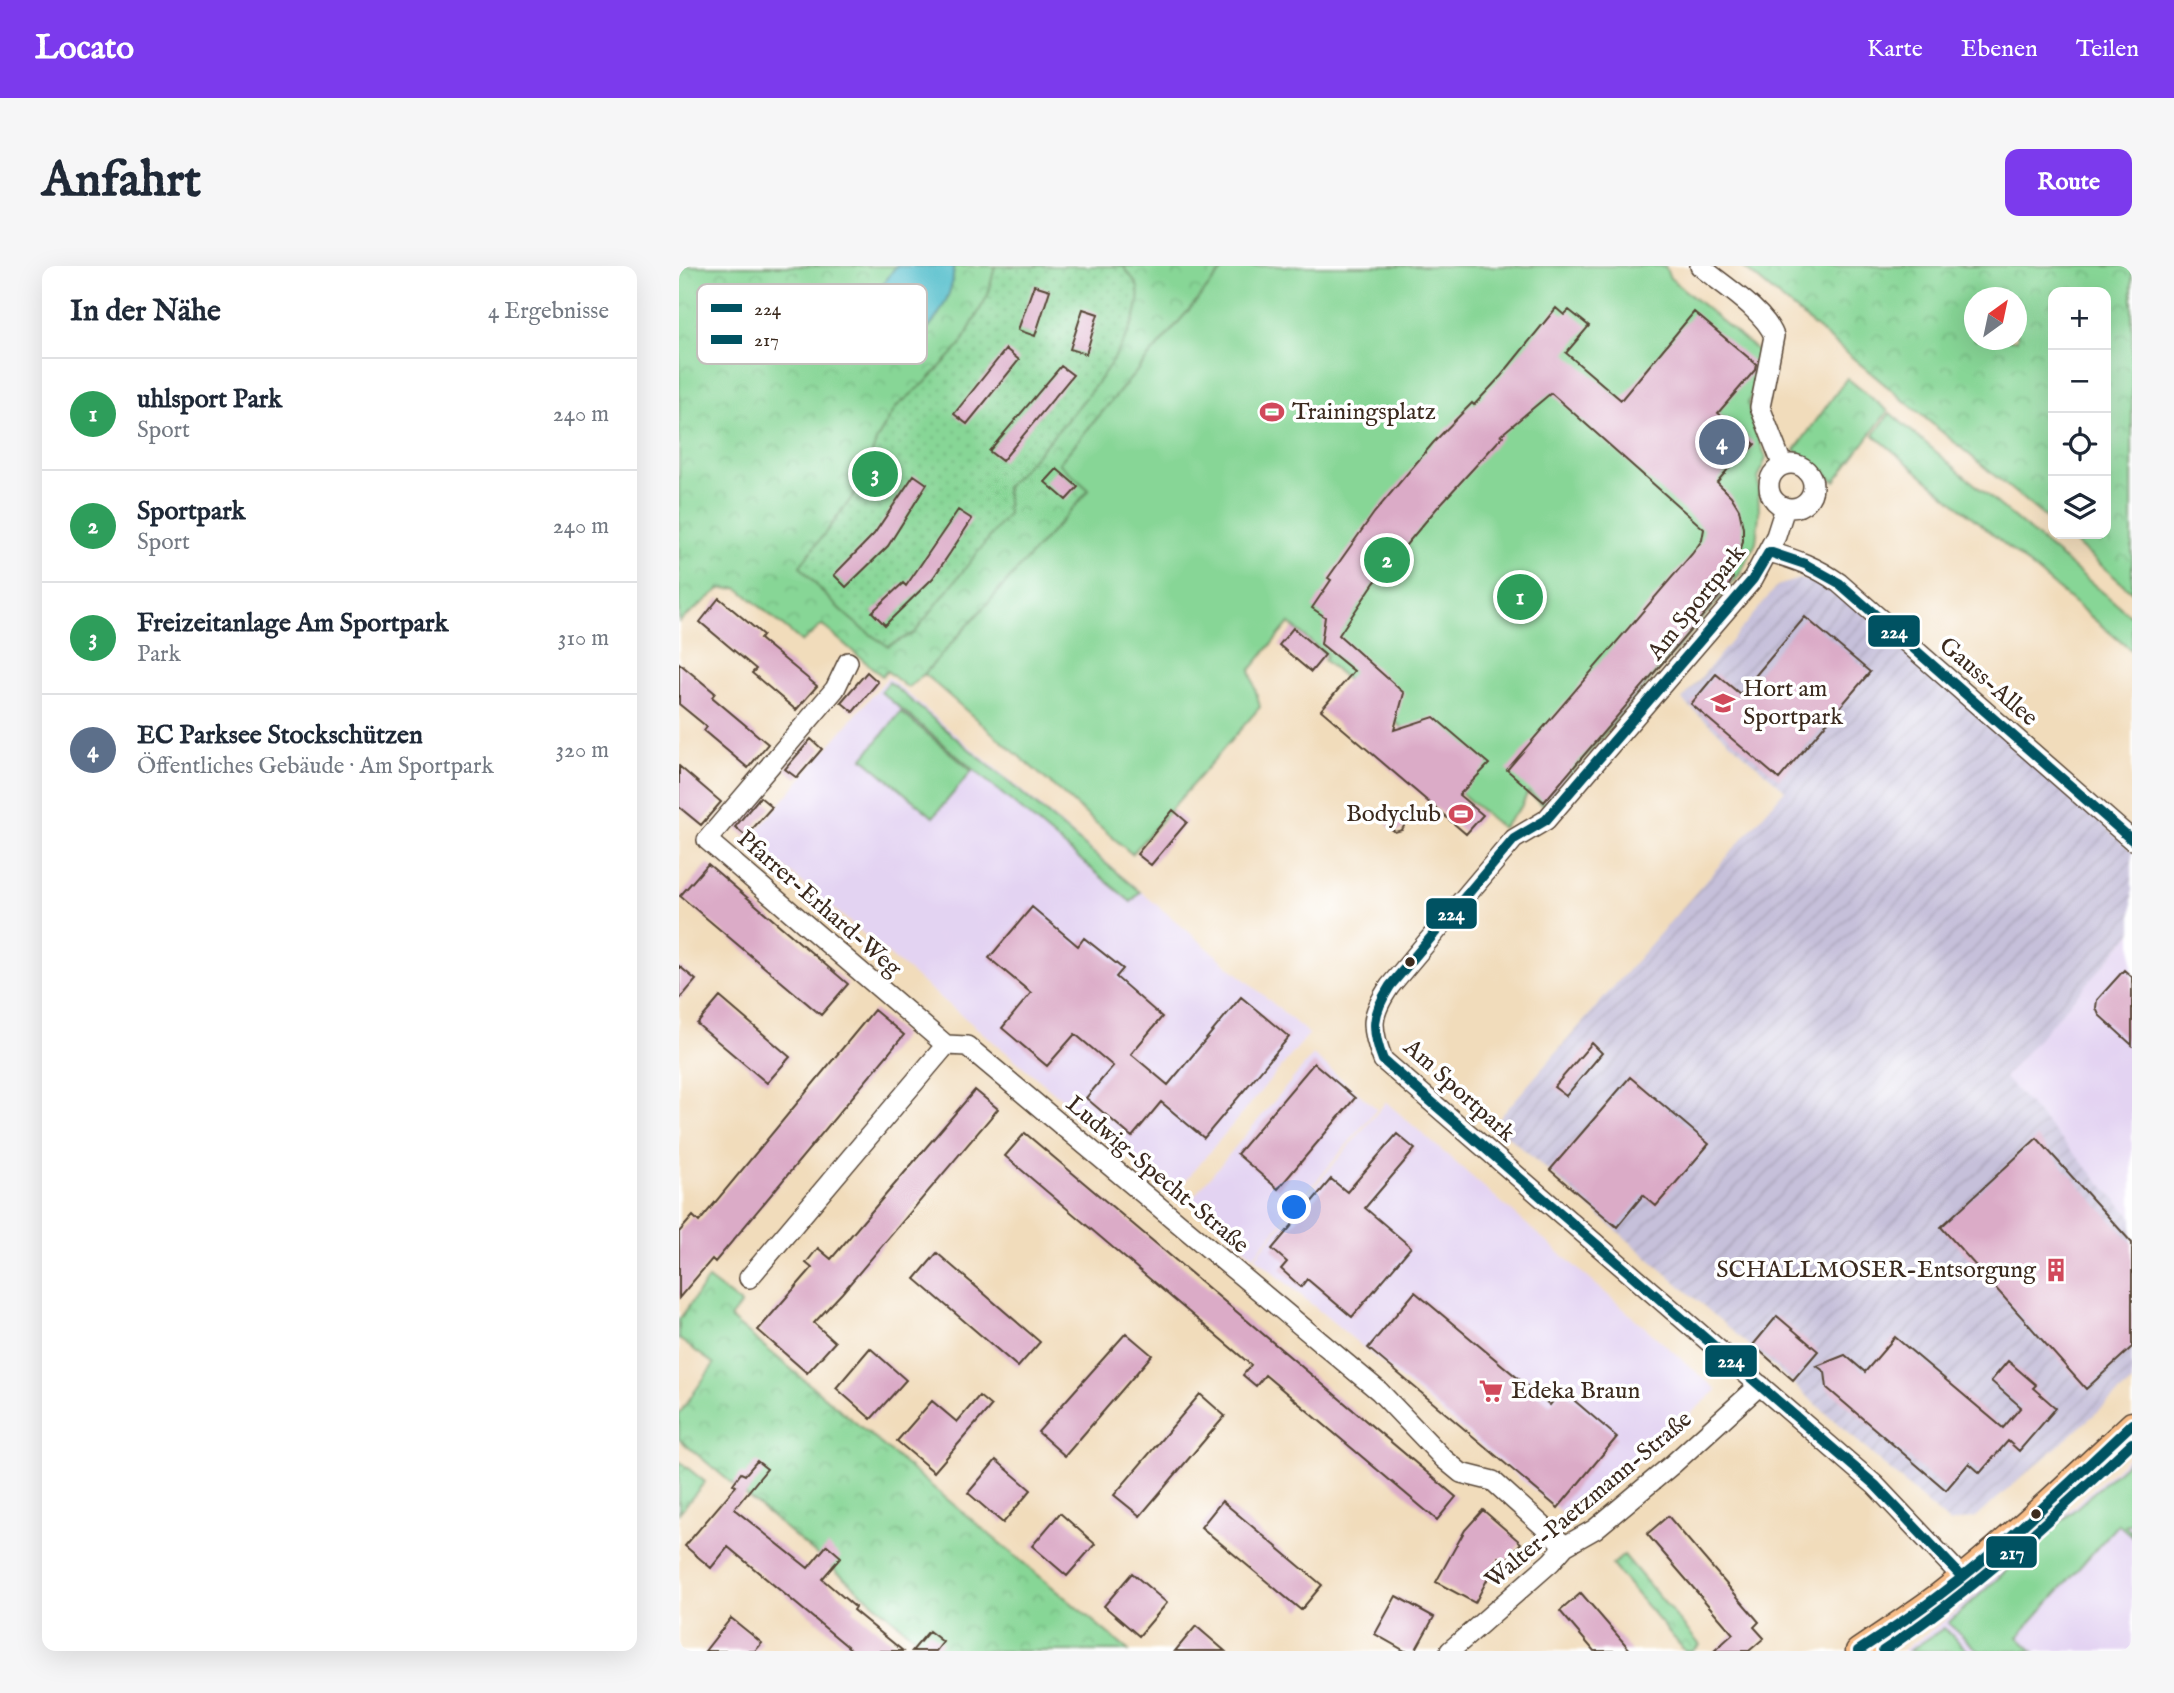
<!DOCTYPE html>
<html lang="de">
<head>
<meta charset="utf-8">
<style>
	:root { --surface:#fff; --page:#f6f6f7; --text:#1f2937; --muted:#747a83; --line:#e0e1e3; --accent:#7c3aed }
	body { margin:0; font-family:"IM FELL English",serif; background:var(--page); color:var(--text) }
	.controls { position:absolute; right:21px; top:21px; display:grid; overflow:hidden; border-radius:14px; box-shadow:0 7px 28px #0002 }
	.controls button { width:63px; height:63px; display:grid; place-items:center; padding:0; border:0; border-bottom:2px solid var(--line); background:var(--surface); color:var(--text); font:35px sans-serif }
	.compass { position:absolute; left:1285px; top:21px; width:63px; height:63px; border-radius:50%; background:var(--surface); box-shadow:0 7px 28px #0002; rotate:33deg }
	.you { position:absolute; left:616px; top:942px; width:24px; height:24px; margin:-18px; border:5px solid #fff; border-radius:50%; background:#1a73e8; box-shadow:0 0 0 10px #1a73e833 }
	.badge { display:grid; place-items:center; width:46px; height:46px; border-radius:50%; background:var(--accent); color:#fff; font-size:23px; font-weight:700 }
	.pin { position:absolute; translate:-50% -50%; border:4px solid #fff; box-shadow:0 2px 7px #0006 }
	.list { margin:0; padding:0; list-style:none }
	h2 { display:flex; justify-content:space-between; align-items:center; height:91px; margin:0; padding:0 28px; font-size:30px }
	h2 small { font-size:23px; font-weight:400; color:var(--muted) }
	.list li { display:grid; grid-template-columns:46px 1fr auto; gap:21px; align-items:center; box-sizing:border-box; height:112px; padding:0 28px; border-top:2px solid var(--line) }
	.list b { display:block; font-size:26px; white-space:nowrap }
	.list p { margin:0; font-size:23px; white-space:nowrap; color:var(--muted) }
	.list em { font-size:23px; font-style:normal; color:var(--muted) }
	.icon { flex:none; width:38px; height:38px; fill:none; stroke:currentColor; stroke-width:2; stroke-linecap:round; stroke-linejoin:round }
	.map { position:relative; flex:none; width:1453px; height:1385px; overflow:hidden; border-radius:14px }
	header { display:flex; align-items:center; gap:42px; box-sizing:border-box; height:98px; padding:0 35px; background:var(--accent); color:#fff }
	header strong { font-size:33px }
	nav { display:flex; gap:38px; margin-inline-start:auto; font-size:24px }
	.intro { display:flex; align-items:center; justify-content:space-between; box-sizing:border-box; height:168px; padding:0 42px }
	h1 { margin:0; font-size:49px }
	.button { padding:18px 32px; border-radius:14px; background:var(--accent); color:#fff; font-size:24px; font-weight:700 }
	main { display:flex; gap:42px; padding:0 42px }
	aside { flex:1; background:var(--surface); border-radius:14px; box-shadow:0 7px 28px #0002 }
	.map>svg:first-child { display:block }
</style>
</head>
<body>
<header>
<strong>Locato</strong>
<nav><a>Karte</a><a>Ebenen</a><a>Teilen</a></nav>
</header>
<div class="intro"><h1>Anfahrt</h1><a class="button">Route</a></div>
<main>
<aside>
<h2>In der Nähe<small>4 Ergebnisse</small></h2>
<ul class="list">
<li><span class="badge" style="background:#2e9e5b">1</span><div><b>uhlsport Park</b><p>Sport</p></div><em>240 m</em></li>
<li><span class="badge" style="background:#2e9e5b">2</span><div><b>Sportpark</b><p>Sport</p></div><em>240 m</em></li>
<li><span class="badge" style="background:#2e9e5b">3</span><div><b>Freizeitanlage Am Sportpark</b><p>Park</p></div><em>310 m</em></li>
<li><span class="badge" style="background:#5c6f8a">4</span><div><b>EC Parksee Stockschützen</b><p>Öffentliches Gebäude · Am Sportpark</p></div><em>320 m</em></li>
</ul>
</aside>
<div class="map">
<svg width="1453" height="1385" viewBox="0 0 1453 1385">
	<defs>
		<pattern id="industrial-furrows" width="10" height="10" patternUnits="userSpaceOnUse" patternTransform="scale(1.75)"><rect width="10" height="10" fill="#c6c0da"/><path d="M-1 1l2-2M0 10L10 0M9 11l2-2" fill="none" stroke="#aba5bb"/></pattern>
		<pattern id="park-crowns" width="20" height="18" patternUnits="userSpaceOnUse" patternTransform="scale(1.75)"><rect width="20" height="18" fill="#87d696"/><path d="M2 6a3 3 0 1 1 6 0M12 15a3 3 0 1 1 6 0" fill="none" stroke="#75b881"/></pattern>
		<pattern id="garden-dots" width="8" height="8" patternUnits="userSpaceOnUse" patternTransform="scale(1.75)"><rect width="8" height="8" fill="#87d696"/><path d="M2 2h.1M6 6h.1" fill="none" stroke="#75b881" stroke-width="1.8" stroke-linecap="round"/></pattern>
	</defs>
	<rect width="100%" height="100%" fill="#fff"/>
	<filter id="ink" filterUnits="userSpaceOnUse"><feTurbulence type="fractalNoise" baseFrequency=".0143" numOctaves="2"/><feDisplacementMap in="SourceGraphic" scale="14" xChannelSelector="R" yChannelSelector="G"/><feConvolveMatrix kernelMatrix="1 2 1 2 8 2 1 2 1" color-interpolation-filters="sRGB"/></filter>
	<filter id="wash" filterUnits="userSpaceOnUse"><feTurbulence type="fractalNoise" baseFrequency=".00686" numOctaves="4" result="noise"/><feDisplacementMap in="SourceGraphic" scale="28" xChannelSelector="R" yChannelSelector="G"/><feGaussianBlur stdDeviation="1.57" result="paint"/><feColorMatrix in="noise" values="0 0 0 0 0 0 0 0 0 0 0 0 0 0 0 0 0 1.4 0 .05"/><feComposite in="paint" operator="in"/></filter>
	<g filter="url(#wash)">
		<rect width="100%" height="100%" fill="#f1dcbb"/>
		<path fill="#e3d3f2" d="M 209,411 L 630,768 L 496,927 L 71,573 Z
			M 1453,667 L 1453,1116 L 1324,811 Z
			M 634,789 L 698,843 L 575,990 L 510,936 Z
			M 707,836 L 1038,1124 L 892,1255 L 576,991 Z
			M 1453,1188 L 1453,1385 L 1223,1385 L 1264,1356 Z"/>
		<path fill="url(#industrial-furrows)" d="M 1120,313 L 1155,320 L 1229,383 L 1453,585 L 1453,667 L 1325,811 L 1453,951 L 1453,1116 L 1297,1251 L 1270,1257 L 1111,1115 L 815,858 L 1106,524 L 1003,434 L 1098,320 Z"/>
		<path fill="#87d696" stroke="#61805a" stroke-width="2" d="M 547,0 L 986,0 L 991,12 L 1086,91 L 1069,137 L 1072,153 L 1087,192 L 1079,213 L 1080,249 L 1077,277 L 1059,311 L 865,540 L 849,526 L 842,541 L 823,562 L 770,517 L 776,507 L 645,394 L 648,390 L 610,357 L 571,404 L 581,441 L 453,588 L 245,408 L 410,224 L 379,197 Z
			M 1211,147 L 1453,351 L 1453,385 L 1195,169 Z
			M 210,416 L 461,626 L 452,636 L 202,426 Z
			M 222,446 L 293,505 L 254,551 L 184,492 Z
			M 1453,1192 L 1453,1257 L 1446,1259 L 1453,1266 L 1453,1270 L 1439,1258 L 1339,1371 L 1354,1385 L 1300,1385 L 1269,1357 Z
			M 1265,1362 L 1289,1385 L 1230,1385 Z"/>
		<path fill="url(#park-crowns)" stroke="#61805a" stroke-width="2" fill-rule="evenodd" d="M 0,0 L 547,0 L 380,197 L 410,224 L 245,408 L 229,422 L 208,405 L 203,410 L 143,359 L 123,376 L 59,322 L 41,323 L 0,356 Z
			M 1063,0 L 1453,0 L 1453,326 L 1386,268 L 1427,268 L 1427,26 L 1374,26 L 1374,258 ZM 1296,32 L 1338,32 L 1338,74 L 1296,74 Z
			M 1168,112 L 1209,145 L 1156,215 L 1116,184 Z
			M 29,1013 L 62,1038 L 51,1052 L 450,1385 L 252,1385 L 0,1173 L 0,1148 L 35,1098 L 0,1073 L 0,1054 Z
			M 0,1195 L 26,1216 L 0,1247 Z
			M 945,1289 L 1021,1379 L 1013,1385 L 1006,1385 L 933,1299 Z"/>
		<path fill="url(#garden-dots)" stroke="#61805a" stroke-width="2" d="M 316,0 L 444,0 C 448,6 457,15 459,22 C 468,77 364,181 327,221 L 329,248 L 235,367 L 209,380 C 173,358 147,332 121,300 L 181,221 L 198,173 L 218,140 L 246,117 L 281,80 L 309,29 Z"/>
		<path fill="#51bdcb" stroke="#467474" stroke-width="2" d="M 217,0 L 274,0 C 279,29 238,99 204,70 C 197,64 195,54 191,46 L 198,27 Z"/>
		<g id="blocks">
			<path fill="#dbabc7" d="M 355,19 L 371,24 L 356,70 L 339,64 Z
				M 877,42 L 885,49 L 890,44 L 910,60 L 887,87 L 942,134 L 1015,46 L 1077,98 L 1076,104 L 1039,147 L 1076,178 L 1064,191 L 1061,189 L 1038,216 L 1052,230 L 1060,243 L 1064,262 L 1064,275 L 1062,283 L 1050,303 L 1054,312 L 1050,319 L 865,536 L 828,504 L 1013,288 L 1023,274 L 1025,263 L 872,127 L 822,169 L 824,170 L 758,242 L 695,317 L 660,369 L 725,427 L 715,464 L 755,451 L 810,498 L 780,529 L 804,549 L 787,568 L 642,444 L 675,405 L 642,378 L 646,351 L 633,342 L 652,314 L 649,312 L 695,247 L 754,177 L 793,137 L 795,139 L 822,110 Z
				M 404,43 L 419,48 L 407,88 L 391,83 Z
				M 327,83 L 340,94 L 288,158 L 275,148 Z
				M 382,100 L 394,109 L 323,195 L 310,185 Z
				M 378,203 L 399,221 L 387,234 L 366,216 Z
				M 235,209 L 248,218 L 209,280 L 167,321 L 155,309 L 195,268 Z
				M 279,244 L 293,253 L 271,287 L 254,312 L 206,359 L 193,346 L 224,317 L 227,320 Z
				M 40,332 L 84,369 L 81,373 L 138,420 L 117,444 L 73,407 L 77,403 L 21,356 Z
				M 1126,351 L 1191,406 L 1100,513 L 1012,438 L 1037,408 L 1061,428 Z
				M 614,362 L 646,389 L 632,406 L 600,379 Z
				M 0,397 L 36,427 L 33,431 L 89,478 L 69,502 L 25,465 L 28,461 L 0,438 Z
				M 188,406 L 199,416 L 174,446 L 162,436 Z
				M 132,473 L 143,483 L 118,512 L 106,503 Z
				M 0,500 L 42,536 L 22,559 L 0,541 Z
				M 81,531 L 93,541 L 67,570 L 56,561 Z
				M 494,544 L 508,556 L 472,599 L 458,588 Z
				M 712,547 L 722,549 L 726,558 L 723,564 L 716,566 L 709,560 L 707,553 Z
				M 29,598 L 169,718 L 142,749 L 1,630 Z
				M 353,641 L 399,680 L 405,672 L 444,703 L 437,711 L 483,751 L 452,788 L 489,819 L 562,731 L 610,771 L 525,872 L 482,836 L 453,871 L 407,832 L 434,800 L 396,768 L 368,800 L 323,762 L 352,727 L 310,692 Z
				M 0,700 L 17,714 L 0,734 Z
				M 1445,704 L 1453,711 L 1453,779 L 1420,749 L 1417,742 L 1418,734 Z
				M 41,731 L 111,791 L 88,817 L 18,758 Z
				M 195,744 L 225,769 L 36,996 L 33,993 L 0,1032 L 0,966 L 14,950 L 20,956 Z
				M 913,777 L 923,787 L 887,830 L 875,821 Z
				M 635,797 L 676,832 L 599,923 L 558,888 Z
				M 951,811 L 1030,878 L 977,940 L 964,929 L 938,961 L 871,904 Z
				M 296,824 L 319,843 L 163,1027 L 135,1057 L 156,1076 L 128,1107 L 79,1064 L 133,1002 L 127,997 L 139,982 L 152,993 Z
				M 346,867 L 777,1231 L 758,1254 L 586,1109 L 577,1120 L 564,1109 L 572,1099 L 326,890 Z
				M 718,868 L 736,883 L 686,942 L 732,981 L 673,1051 L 628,1013 L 622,1021 L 602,1003 L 608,996 L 593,983 L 652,913 L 668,926 Z
				M 1358,872 L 1453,977 L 1453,1081 L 1407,1123 L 1262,961 Z
				M 258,987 L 361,1076 L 339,1101 L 236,1013 Z
				M 736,1026 L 871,1139 L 883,1124 L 938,1171 L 879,1242 L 689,1082 Z
				M 1098,1050 L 1139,1085 L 1114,1114 L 1074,1079 Z
				M 447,1067 L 473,1089 L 386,1190 L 359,1166 Z
				M 1216,1071 L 1324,1162 L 1342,1141 L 1312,1115 L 1329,1095 L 1357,1119 L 1354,1122 L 1377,1142 L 1340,1185 L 1329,1175 L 1301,1207 L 1290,1197 L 1267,1224 L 1148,1122 L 1146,1106 L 1138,1100 L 1166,1089 L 1186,1106 Z
				M 191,1082 L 227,1114 L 192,1153 L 157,1122 Z
				M 521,1128 L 546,1150 L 461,1250 L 435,1229 Z
				M 300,1130 L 312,1140 L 255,1206 L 218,1175 L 253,1135 L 278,1156 Z
				M 317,1194 L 352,1224 L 324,1257 L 289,1227 Z
				M 78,1195 L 88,1203 L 55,1243 L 129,1302 L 148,1279 L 162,1291 L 143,1313 L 176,1341 L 174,1344 L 224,1385 L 174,1385 L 49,1281 L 32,1302 L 6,1280 L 57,1220 L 54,1218 L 62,1207 L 66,1209 Z
				M 543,1235 L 643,1319 L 622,1344 L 522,1261 Z
				M 804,1244 L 842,1277 L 826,1296 L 820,1291 L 796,1337 L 757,1316 L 786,1264 Z
				M 381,1247 L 416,1278 L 388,1310 L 353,1280 Z
				M 989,1250 L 1080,1356 L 1075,1361 L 1085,1372 L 1070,1385 L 1035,1385 L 1054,1368 L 968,1268 Z
				M 453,1307 L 488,1337 L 460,1370 L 425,1340 Z
				M 902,1327 L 952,1385 L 915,1385 L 881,1345 Z
				M 717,1330 L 755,1351 L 736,1385 L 726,1385 L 696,1368 Z
				M 52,1352 L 83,1377 L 76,1385 L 26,1385 Z
				M 517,1360 L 546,1385 L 496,1385 Z
				M 250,1365 L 264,1376 L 257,1385 L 233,1385 Z"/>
		</g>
	</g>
	<g filter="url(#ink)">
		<use href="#blocks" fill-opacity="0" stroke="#564536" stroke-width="2"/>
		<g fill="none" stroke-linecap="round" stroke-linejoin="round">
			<g stroke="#564536" stroke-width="22">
				<path id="minor" d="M 1021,0 C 1042,18 1085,44 1095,70 L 1081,141 L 1103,198
					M1090 220a22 22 0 1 1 44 0a22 22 0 1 1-44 0Z
					M 1106,242 L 1097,270 L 1074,313 L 867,554 L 835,573 L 711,720 C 691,749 691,761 704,794 L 1196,1219 L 1283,1311
					M 1090,286 C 1116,293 1138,301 1160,317 L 1453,574
					M 169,396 L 156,423 L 28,574 L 267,779
					M 267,779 L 288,780 L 700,1125 L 765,1193 L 782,1207 L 814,1215 L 886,1280
					M 70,1012 L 267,779
					M 771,1385 L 872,1296 L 886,1280 L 916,1263 L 994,1198 L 1081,1119"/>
			</g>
			<g stroke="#564536" stroke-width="27">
				<path id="major" d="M 1179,1385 C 1206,1367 1233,1349 1259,1330 C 1327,1277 1390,1217 1453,1158"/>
			</g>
			<use href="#minor" stroke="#fff" stroke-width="19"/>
			<use href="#major" stroke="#f7bd88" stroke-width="24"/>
			<g stroke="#fff" stroke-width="16">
				<path id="bus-1" d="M 1283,1311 L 1196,1219 L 704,794 C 692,763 693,748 711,720 L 835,573 L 867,554 L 1074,313 L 1090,286 L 1126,298 L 1160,317 L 1453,574
					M 1179,1385 C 1206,1367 1233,1350 1259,1330 C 1328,1278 1390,1217 1453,1158"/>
			</g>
			<g stroke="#fff" stroke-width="16">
				<path id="bus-2" d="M 1204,1385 C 1295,1324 1374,1251 1453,1177"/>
			</g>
			<use href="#bus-1" stroke="#005262" stroke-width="10"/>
			<use href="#bus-2" stroke="#005262" stroke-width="10"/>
		</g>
	</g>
	<defs>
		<g id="stadium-bare" transform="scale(1.89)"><path d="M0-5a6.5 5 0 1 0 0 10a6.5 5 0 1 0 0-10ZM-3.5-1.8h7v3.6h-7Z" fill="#d1495b" stroke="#fff" stroke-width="2.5" paint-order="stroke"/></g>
		<g id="school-bare" transform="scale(1.89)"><path d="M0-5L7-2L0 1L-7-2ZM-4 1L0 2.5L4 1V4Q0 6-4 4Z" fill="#d1495b" stroke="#fff" stroke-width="2.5" paint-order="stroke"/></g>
		<g id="building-bare" transform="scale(1.89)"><path d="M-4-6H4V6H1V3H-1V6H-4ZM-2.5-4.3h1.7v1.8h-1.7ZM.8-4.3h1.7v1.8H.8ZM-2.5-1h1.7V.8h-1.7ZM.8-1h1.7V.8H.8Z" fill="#d1495b" stroke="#fff" stroke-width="2.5" paint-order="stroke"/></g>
		<g id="supermarket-bare" transform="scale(1.89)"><path d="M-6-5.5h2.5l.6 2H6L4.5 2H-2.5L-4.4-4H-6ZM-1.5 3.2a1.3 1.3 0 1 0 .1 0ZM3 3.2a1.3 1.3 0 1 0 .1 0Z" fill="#d1495b" stroke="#fff" stroke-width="2.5" paint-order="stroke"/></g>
	</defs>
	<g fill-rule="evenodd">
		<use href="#stadium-bare" x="593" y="146"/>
		<use href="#school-bare" x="1044" y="437"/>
		<use href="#stadium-bare" x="782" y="548"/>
		<use href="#building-bare" x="1377" y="1004"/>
		<use href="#supermarket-bare" x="812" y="1125"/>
	</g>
	<g fill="#3b2a1e" stroke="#fff" stroke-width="2.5">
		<circle cx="731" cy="696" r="6"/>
		<circle cx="1357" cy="1248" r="6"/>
	</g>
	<g text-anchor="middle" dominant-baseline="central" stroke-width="7" stroke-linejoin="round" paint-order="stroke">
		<g font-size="24" fill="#3b2a1e" stroke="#fff" text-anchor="start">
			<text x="613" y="146">Trainingsplatz</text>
			<text x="1064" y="423">Hort am<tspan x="1064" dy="28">Sportpark</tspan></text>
			<text x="762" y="548" text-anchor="end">Bodyclub</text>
			<text x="1357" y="1004" text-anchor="end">SCHALLMOSER-Entsorgung</text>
			<text x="832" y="1125">Edeka Braun</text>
		</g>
		<g font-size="24" fill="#3b2a1e" stroke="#fff">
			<text transform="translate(1018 337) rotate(-51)">Am Sportpark</text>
			<text transform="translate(1309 416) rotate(41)">Gauss-Allee</text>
			<text transform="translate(140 638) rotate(41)">Pfarrer-Erhard-Weg</text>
			<text transform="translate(780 825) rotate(42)">Am Sportpark</text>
			<text transform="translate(478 909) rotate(40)">Ludwig-Specht-Straße</text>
			<text transform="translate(910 1234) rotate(-40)">Walter-Paetzmann-Straße</text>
		</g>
	</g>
	<rect x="18" y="18" width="230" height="80" rx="10" fill="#fff" stroke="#c4bfbc" stroke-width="2"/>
	<rect x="32" y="38" width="31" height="8" fill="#005262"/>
	<rect x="32" y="69" width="31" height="9" fill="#005262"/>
	<g font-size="19" fill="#3b2a1e">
		<text x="75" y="49">224</text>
		<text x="75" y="80">217</text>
	</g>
	<g stroke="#fff" stroke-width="2.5">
		<rect x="1188" y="348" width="54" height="34" rx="7" fill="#005262"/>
		<rect x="746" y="631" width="53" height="33" rx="7" fill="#005262"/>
		<rect x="1025" y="1078" width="54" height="34" rx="7" fill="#005262"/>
		<rect x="1306" y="1269" width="53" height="34" rx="7" fill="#005262"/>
	</g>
	<g font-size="19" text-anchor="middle" font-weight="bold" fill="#fff">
		<text x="1215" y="372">224</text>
		<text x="772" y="654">224</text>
		<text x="1052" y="1101">224</text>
		<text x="1333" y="1293">217</text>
	</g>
</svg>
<div class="controls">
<button>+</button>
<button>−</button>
<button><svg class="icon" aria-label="locate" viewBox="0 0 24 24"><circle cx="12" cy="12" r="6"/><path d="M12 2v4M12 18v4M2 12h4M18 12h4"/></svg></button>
<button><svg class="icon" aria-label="layers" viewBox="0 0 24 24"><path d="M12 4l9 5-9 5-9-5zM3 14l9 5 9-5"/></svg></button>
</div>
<svg class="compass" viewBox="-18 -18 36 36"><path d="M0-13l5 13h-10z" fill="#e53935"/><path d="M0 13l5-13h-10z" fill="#747a83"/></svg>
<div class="you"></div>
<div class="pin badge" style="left:841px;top:331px;background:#2e9e5b">1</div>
<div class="pin badge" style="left:708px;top:294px;background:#2e9e5b">2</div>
<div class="pin badge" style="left:196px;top:208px;background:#2e9e5b">3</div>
<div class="pin badge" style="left:1043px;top:176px;background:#5c6f8a">4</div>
</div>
</main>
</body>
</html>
